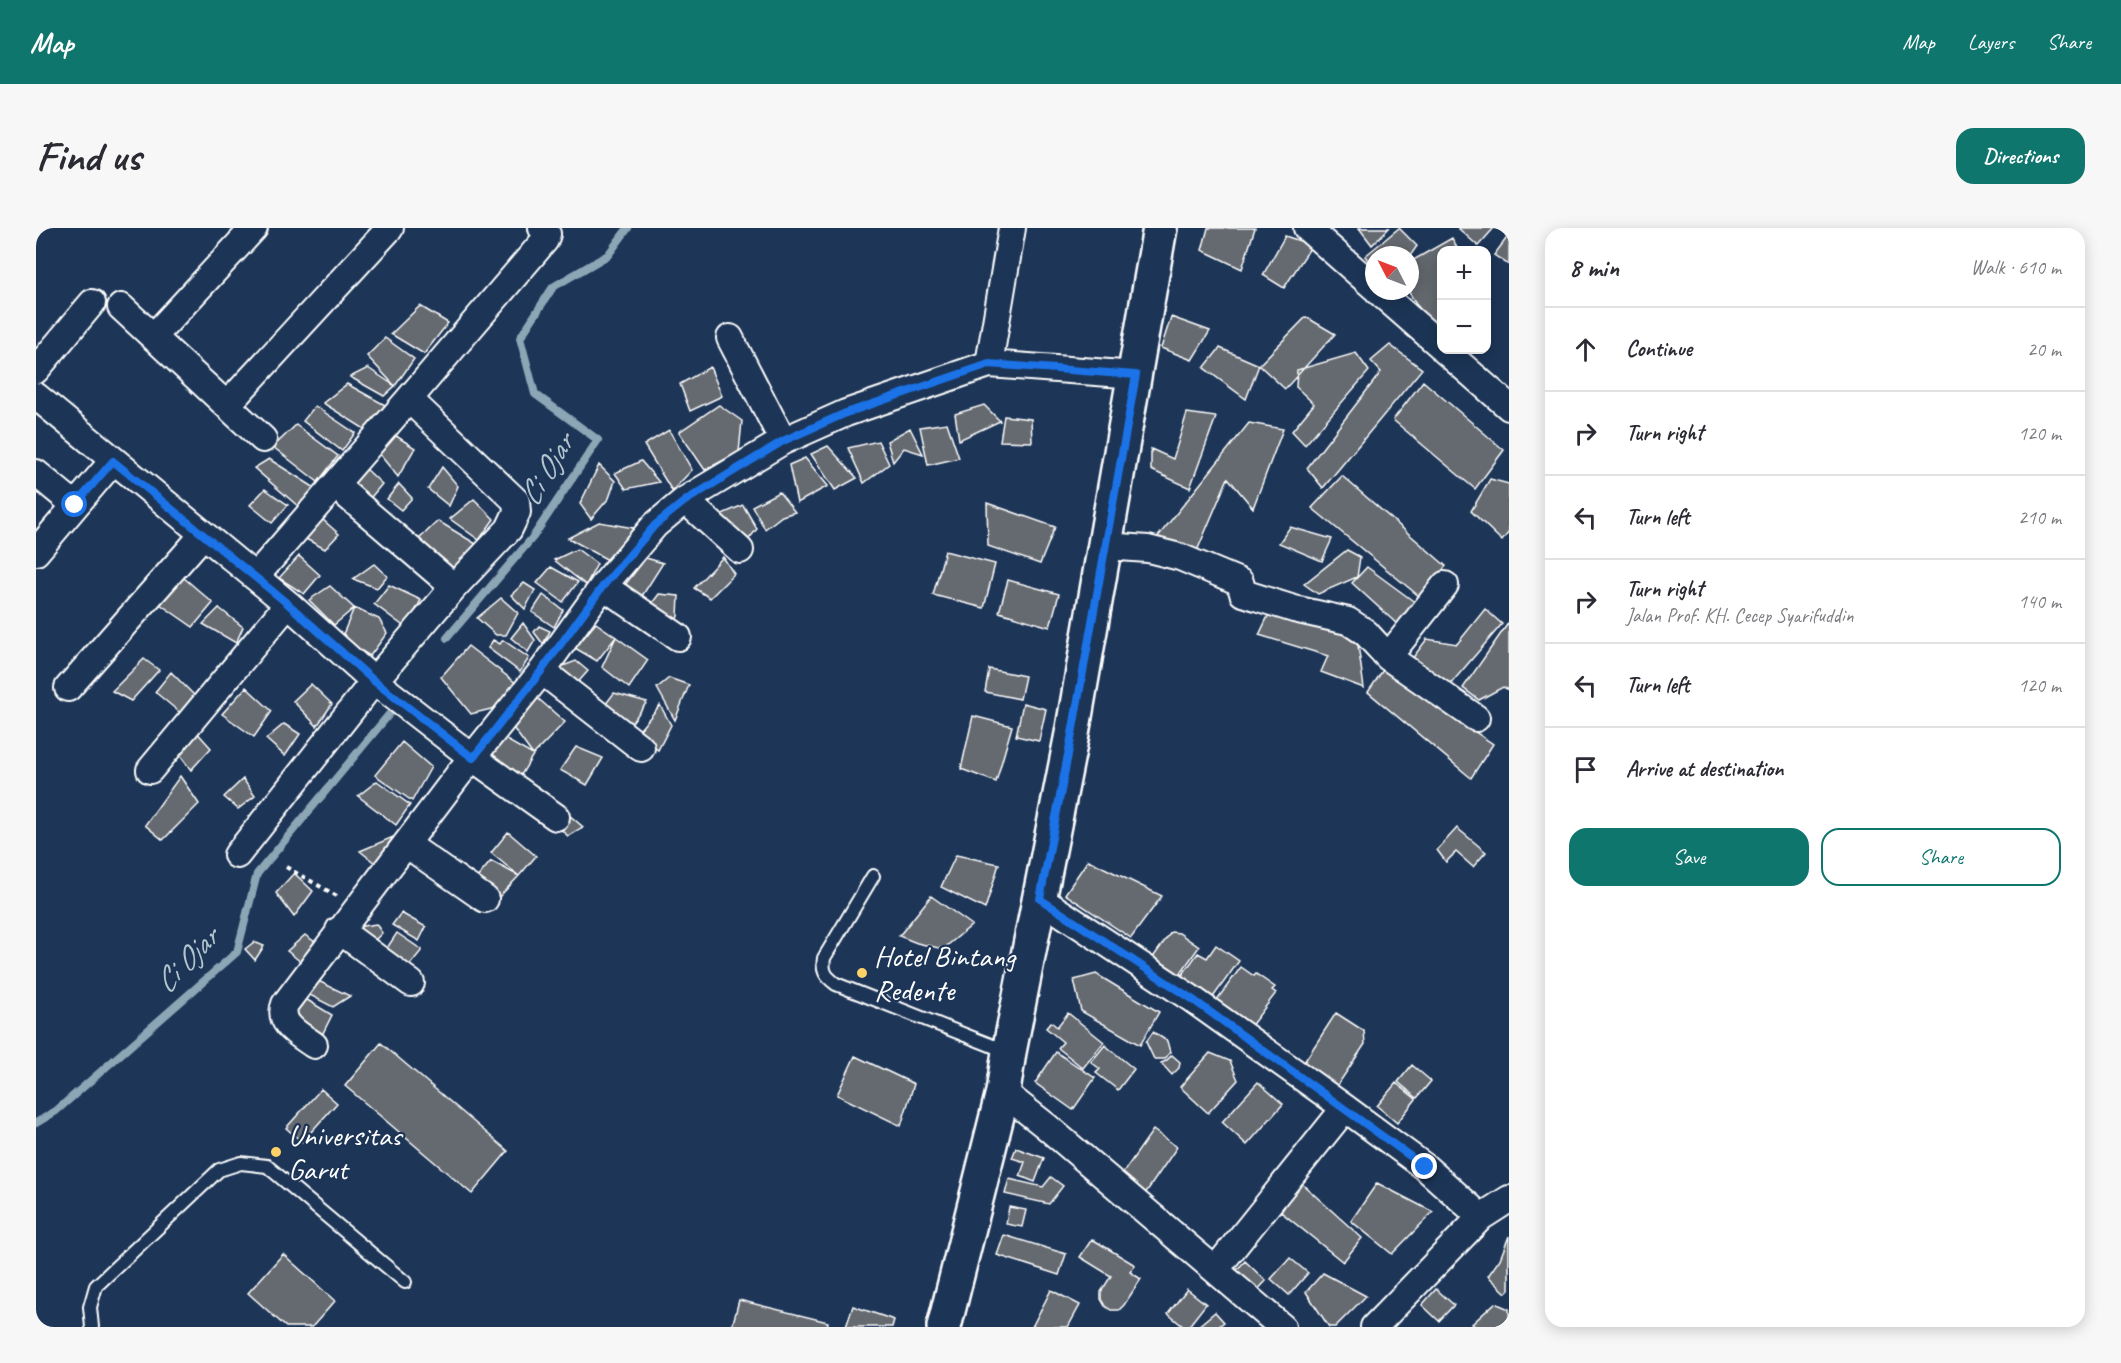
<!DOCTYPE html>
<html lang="en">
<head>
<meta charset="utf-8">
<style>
	:root { --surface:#fff; --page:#f7f7f7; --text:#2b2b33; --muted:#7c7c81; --line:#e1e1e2; --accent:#0f766e }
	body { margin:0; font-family:Caveat,sans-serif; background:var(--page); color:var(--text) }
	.controls { position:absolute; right:18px; top:18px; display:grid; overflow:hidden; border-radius:12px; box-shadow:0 3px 15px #0003 }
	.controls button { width:54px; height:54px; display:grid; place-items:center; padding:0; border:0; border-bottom:2px solid var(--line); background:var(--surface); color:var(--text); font:30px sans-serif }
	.compass { position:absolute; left:1329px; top:18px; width:54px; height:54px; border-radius:50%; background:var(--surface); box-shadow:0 3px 15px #0003; rotate:312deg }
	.stop { position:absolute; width:18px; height:18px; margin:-14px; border:4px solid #1a73e8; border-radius:50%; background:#fff }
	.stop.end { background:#1a73e8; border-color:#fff; box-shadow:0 2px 6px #0008 }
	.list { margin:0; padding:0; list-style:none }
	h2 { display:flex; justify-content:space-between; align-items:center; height:78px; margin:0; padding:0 24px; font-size:26px }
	h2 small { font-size:20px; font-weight:400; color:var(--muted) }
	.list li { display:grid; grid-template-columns:39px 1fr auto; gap:18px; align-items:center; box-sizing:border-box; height:84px; padding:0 24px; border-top:2px solid var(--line) }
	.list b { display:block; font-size:22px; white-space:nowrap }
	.list p { margin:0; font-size:20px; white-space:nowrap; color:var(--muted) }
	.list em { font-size:20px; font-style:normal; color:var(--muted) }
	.actions { display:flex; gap:12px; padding:18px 24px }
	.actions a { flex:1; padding:14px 0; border:2px solid var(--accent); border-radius:18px; text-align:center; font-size:21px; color:var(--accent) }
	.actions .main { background:var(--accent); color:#fff }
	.icon { flex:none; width:33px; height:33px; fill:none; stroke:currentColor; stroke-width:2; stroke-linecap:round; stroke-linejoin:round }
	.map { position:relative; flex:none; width:1473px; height:1099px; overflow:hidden; border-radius:18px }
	header { display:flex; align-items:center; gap:36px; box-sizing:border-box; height:84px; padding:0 30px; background:var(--accent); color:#fff }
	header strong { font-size:28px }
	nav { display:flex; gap:33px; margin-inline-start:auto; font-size:21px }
	.intro { display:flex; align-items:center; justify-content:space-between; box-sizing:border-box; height:144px; padding:0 36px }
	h1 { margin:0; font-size:42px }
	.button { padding:15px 27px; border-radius:18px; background:var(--accent); color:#fff; font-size:21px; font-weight:700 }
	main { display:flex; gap:36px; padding:0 36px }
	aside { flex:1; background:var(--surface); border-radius:18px; box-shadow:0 3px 15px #0003 }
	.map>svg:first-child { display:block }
</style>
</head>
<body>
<header>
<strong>Map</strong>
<nav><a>Map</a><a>Layers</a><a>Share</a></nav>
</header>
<div class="intro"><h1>Find us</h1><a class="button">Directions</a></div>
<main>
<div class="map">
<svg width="1473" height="1099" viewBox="0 0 1473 1099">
	<rect width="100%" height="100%" fill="#1d3557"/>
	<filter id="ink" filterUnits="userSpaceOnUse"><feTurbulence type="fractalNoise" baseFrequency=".0167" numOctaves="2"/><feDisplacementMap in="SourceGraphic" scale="12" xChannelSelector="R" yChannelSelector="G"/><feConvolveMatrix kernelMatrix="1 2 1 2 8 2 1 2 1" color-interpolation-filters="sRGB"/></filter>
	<g filter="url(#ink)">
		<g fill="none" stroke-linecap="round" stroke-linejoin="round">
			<path stroke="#8ca6b5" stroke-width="8" d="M 411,410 L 497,309 L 562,212 L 499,166 L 484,110 L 517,59 L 572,27 L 592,0
				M 0,895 L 20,883 L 201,724 L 221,646 L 355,484"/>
		</g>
		<path fill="#656a6f" stroke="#fff" stroke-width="1.5" d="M 1172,0 L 1219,0 L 1206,41 L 1166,22 Z
			M 1323,0 L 1353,0 L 1336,17 Z
			M 1363,0 L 1381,18 L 1374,28 L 1338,27 L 1338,40 L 1329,28 Z
			M 1422,0 L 1458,0 L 1442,18 Z
			M 1473,7 L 1473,37 L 1458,27 Z
			M 1249,8 L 1276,17 L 1248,60 L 1227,47 Z
			M 1416,10 L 1422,22 L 1406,22 L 1406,98 L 1397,102 L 1372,63 L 1374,63 L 1374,34 Z
			M 384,78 L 412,95 L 388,126 L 355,106 Z
			M 1135,89 L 1174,103 L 1156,132 L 1125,120 Z
			M 1270,89 L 1299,106 L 1249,161 L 1223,137 Z
			M 349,110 L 378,131 L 359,158 L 331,128 Z
			M 1354,117 L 1386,141 L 1287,260 L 1271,240 L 1345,144 L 1335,133 Z
			M 1184,120 L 1223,137 L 1210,171 L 1168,140 Z
			M 1320,125 L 1333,143 L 1269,217 L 1256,203 L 1278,176 L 1260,159 L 1261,142 Z
			M 674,139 L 686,168 L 654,183 L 644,156 Z
			M 332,140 L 359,158 L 348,168 L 314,149 Z
			M 1387,153 L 1468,222 L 1439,261 L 1357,192 Z
			M 311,156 L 349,177 L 330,202 L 287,175 Z
			M 683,177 L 706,193 L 703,224 L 669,242 L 643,204 Z
			M 948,177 L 964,193 L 923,212 L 919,186 Z
			M 279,178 L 319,205 L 306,223 L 267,193 Z
			M 1151,185 L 1180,189 L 1154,260 L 1115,242 L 1115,221 L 1137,231 Z
			M 968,188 L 995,191 L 996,214 L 964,213 Z
			M 911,195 L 923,230 L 892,237 L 884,199 Z
			M 1213,195 L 1247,201 L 1217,280 L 1192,250 L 1161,323 L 1112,321 Z
			M 260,197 L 302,228 L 282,254 L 237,219 Z
			M 874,200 L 887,226 L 868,220 L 857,234 L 851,213 Z
			M 633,202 L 656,242 L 636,263 L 608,217 Z
			M 354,204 L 379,220 L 362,249 L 340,222 Z
			M 842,213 L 853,236 L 828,255 L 812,220 Z
			M 792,218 L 821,250 L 799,262 L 775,226 Z
			M 769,230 L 792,258 L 761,275 L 753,237 Z
			M 233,231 L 279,260 L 263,279 L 218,240 Z
			M 605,233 L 623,254 L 590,261 L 579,245 Z
			M 563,237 L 579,253 L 573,270 L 555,291 L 544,276 Z
			M 328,239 L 346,256 L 331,274 L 312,258 Z
			M 406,239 L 422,258 L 413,278 L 392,261 Z
			M 1306,248 L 1410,338 L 1384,369 L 1276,280 Z
			M 1454,251 L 1473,256 L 1473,304 L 1466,313 L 1435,283 Z
			M 363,256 L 376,270 L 365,282 L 351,271 Z
			M 229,261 L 252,277 L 236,295 L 214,277 Z
			M 743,264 L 759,284 L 746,288 L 729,301 L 716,278 Z
			M 438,271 L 458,291 L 443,312 L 414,291 Z
			M 951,275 L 1019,299 L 1004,336 L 952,318 Z
			M 707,277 L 721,301 L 704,322 L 684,287 Z
			M 286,291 L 303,306 L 289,321 L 266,309 Z
			M 402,293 L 440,316 L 416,345 L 382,312 Z
			M 563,294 L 598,300 L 572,332 L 532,310 Z
			M 1254,299 L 1296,311 L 1286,333 L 1243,315 Z
			M 541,321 L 561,336 L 550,357 L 518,332 Z
			M 1311,322 L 1324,329 L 1321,349 L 1282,366 L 1268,356 Z
			M 909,323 L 959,336 L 948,380 L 897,367 Z
			M 263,328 L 284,347 L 268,366 L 243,350 Z
			M 687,329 L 698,346 L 674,370 L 658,360 Z
			M 610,330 L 627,335 L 606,368 L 588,358 Z
			M 338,336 L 351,348 L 341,360 L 317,351 Z
			M 515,339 L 542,354 L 527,374 L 501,355 Z
			M 1331,339 L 1380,375 L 1361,396 L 1316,355 Z
			M 147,349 L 177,375 L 157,399 L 121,374 Z
			M 972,352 L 1023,366 L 1014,399 L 963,384 Z
			M 488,355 L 499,362 L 489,381 L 475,367 Z
			M 353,357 L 385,372 L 370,400 L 338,376 Z
			M 294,358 L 318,380 L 298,397 L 273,372 Z
			M 623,366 L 643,368 L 642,388 L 638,398 L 608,386 Z
			M 507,367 L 527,382 L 518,399 L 496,384 Z
			M 465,370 L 482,385 L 470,407 L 460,407 L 441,390 Z
			M 183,380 L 207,399 L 200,415 L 167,396 Z
			M 318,380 L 343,391 L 351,405 L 334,428 L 305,411 Z
			M 1449,381 L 1466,396 L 1412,459 L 1375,432 L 1391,411 L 1421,416 Z
			M 1235,382 L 1293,397 L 1322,417 L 1328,460 L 1285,444 L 1292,428 L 1223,407 Z
			M 1473,394 L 1473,462 L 1467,459 L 1443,472 L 1427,460 Z
			M 487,395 L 499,412 L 492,424 L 475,410 Z
			M 560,395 L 580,409 L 561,433 L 539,420 Z
			M 503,398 L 514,403 L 507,416 L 498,404 Z
			M 580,409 L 612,432 L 593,460 L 566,439 Z
			M 457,412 L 464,416 L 467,412 L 493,430 L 484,444 L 452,420 Z
			M 432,418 L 480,455 L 459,480 L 435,486 L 405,449 Z
			M 108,431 L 123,442 L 95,473 L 76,463 Z
			M 540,433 L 552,443 L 538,459 L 519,441 Z
			M 953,441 L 989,448 L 984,471 L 949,464 Z
			M 1347,442 L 1457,516 L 1435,550 L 1332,464 Z
			M 135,444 L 160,469 L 148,488 L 119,464 Z
			M 633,450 L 653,457 L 639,492 L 621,460 Z
			M 275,456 L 296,476 L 281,498 L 257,473 Z
			M 210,459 L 236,483 L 218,509 L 186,486 Z
			M 578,465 L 611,474 L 591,501 L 566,481 Z
			M 498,467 L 529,494 L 497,527 L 475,497 Z
			M 987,475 L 1010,481 L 1003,513 L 980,508 Z
			M 624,477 L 635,497 L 622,522 L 601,505 Z
			M 937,488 L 976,498 L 960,554 L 925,541 Z
			M 248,496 L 264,506 L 249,528 L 230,511 Z
			M 158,501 L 175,520 L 155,542 L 139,521 Z
			M 465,509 L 497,527 L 481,554 L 447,527 Z
			M 366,514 L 395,539 L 376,573 L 339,547 Z
			M 540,519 L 567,530 L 551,557 L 524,542 Z
			M 144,548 L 163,576 L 127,612 L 109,597 Z
			M 207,551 L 219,568 L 202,581 L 188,569 Z
			M 341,553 L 374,577 L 360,597 L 322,568 Z
			M 532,586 L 547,599 L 532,608 L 519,596 Z
			M 1421,600 L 1450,624 L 1437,639 L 1420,624 L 1410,634 L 1401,622 Z
			M 472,604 L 500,628 L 483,648 L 455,625 Z
			M 357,609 L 340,636 L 324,623 Z
			M 920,627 L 963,636 L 949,681 L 905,659 Z
			M 1052,632 L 1126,668 L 1095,710 L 1029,666 Z
			M 455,633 L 483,648 L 463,669 L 441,650 Z
			M 258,645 L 277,663 L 258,689 L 240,665 Z
			M 895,668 L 936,697 L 907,721 L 881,715 L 863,708 Z
			M 365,685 L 390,699 L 383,713 L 356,697 Z
			M 340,696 L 346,705 L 333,718 L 320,699 Z
			M 1135,704 L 1143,705 L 1163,719 L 1139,753 L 1113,735 Z
			M 361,705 L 386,722 L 368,744 L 349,723 Z
			M 269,707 L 279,714 L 265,734 L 251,723 Z
			M 218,714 L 228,718 L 219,732 L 209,721 Z
			M 1180,717 L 1203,733 L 1170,779 L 1139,757 L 1162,725 L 1171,730 Z
			M 1205,739 L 1218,748 L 1220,746 L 1239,759 L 1236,762 L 1240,765 L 1208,807 L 1174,781 Z
			M 1060,746 L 1123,784 L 1104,817 L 1045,783 L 1038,752 Z
			M 278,751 L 314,768 L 297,779 L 270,765 Z
			M 268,770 L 296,787 L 283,813 L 253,788 Z
			M 1032,785 L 1068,814 L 1047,840 L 1022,820 L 1027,814 L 1010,800 L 1015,794 L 1021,799 Z
			M 1300,785 L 1328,803 L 1329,816 L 1295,867 L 1261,845 Z
			M 1117,804 L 1131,813 L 1134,824 L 1129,831 L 1118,831 L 1110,814 Z
			M 345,815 L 472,923 L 436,966 L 309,858 Z
			M 1069,817 L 1098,841 L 1082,862 L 1060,845 L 1064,841 L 1055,834 Z
			M 1020,824 L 1059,850 L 1037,882 L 999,855 Z
			M 1174,825 L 1194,833 L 1202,852 L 1172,885 L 1144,859 Z
			M 1136,827 L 1144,834 L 1143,840 L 1136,847 L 1125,835 L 1130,833 Z
			M 819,828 L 878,856 L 865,898 L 801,867 Z
			M 1376,837 L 1395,853 L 1381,870 L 1362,854 Z
			M 1222,854 L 1247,876 L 1211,917 L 1186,894 Z
			M 1360,855 L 1380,871 L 1361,895 L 1341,878 Z
			M 285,861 L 301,875 L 266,914 L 250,900 Z
			M 1117,902 L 1141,919 L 1109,966 L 1084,949 Z
			M 980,920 L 1008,930 L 999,954 L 984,948 L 989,934 L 976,930 Z
			M 1015,949 L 1027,958 L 1013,976 L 969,966 L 973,951 L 1007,959 Z
			M 1264,954 L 1326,1010 L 1307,1034 L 1245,984 Z
			M 1341,955 L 1397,984 L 1356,1026 L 1315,993 Z
			M 973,979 L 990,982 L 986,999 L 970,996 Z
			M 968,1007 L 1030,1026 L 1023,1047 L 961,1027 Z
			M 1473,1008 L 1473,1062 L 1470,1065 L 1452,1048 L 1464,1031 Z
			M 1056,1011 L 1099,1037 L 1094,1044 L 1105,1051 L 1088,1077 L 1083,1082 L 1075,1082 L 1069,1078 L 1065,1071 L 1065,1064 L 1075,1048 L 1044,1029 Z
			M 247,1026 L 299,1073 L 276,1099 L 250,1099 L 212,1065 Z
			M 1254,1030 L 1272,1045 L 1253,1067 L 1235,1051 Z
			M 1209,1033 L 1230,1053 L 1216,1068 L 1195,1048 Z
			M 1287,1045 L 1330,1068 L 1299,1099 L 1293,1099 L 1270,1064 Z
			M 1151,1061 L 1170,1076 L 1152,1099 L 1148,1099 L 1132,1086 Z
			M 1400,1061 L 1418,1077 L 1403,1093 L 1386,1077 Z
			M 1015,1062 L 1044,1077 L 1032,1099 L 996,1099 Z
			M 703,1072 L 792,1094 L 791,1099 L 696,1099 Z
			M 1459,1075 L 1473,1081 L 1473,1099 L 1440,1099 L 1436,1096 Z
			M 817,1078 L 858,1092 L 856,1099 L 810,1099 Z
			M 1179,1084 L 1188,1094 L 1182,1099 L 1161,1099 Z"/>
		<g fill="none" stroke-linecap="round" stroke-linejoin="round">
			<g stroke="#fff" stroke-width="16">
				<path id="lane" d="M 837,648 L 788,730 C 786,743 789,748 800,756 L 972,824
					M 56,1099 L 54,1079 L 60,1058 L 183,942 L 205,935 L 231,938 L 369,1054"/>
			</g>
			<g stroke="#fff" stroke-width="30">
				<path id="street" d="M 1271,0 L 1338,59
					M 1342,63 L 1406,119
					M 85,79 L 227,211
					M 118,108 L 218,0
					M 694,110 L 747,213
					M 1408,122 L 1473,179
					M 953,136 L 976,0
					M 0,142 L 56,75
					M 0,168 L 252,376 L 338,453 L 437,530 L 520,589
					M 191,177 L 354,0
					M 0,245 L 39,277
					M 299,257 L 418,359
					M 649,272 L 704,322
					M 1069,318 L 1112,321 L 1144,329 L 1204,354 L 1207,365 L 1258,381 L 1312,393 L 1329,404 L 1352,429 L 1440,490
					M 0,324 L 77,233
					M 219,349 L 373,171
					M 567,358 L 642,409
					M 1352,429 L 1409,357
					M 506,443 L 605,520
					M 32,460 L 167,307
					M 114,542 L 252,376
					M 370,616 L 449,671
					M 201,627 L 338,453 L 418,359 L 473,301 L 481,284 L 480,273 L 373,171 L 509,12 L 511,6 L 506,0
					M 1004,671 L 1156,771 L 1309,880 L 1389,939 L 1445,989
					M 303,702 L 375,755
					M 278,817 C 264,807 241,796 249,776 L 423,546 L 506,443 L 567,358 L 619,297 L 649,272 L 747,213 L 810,185 L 953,136 L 1100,147
					M 967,864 L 1010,898 L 1246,1099
					M 1180,1041 L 1309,880
					M 1338,1099 L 1445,989 L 1473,971"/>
			</g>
			<g stroke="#fff" stroke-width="38">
				<path id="secondary" d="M 908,1099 L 967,864 L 973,824 L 1036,506 L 1124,0"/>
			</g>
			<path stroke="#fff" stroke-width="4" stroke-dasharray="4.5 4.5" stroke-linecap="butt" d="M 250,639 L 301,668"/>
			<use href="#lane" stroke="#1d3557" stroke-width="12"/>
			<use href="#street" stroke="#1d3557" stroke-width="26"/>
			<use href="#secondary" stroke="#1d3557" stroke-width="33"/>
		</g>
	</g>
	<g fill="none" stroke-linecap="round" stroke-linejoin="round" filter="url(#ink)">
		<path stroke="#1a73e8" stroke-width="8" d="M 39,277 L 77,233 L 252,376 L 338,453 L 437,530 L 506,442 L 567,358 L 619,297 L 649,273 L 747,213 L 810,185 L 953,136 L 1100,147 L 1036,506 L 1004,671 L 1156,771 L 1389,939"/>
	</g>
	<g fill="#ffd166" stroke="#1d3557" stroke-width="2">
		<circle cx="826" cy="745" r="6"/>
		<circle cx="240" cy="924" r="6"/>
	</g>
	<g text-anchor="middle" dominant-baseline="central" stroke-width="4.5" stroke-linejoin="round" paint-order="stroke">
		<g font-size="30" fill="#fff" stroke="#1d3557" text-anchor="start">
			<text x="838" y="728">Hotel Bintang<tspan x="838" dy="34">Redente</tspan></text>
			<text x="252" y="907">Universitas<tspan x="252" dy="34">Garut</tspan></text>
		</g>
		<g font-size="32" font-style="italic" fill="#b2c4ce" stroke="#1d3557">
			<text transform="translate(510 242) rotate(-59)">Ci Ojar</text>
			<text transform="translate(150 732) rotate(-46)">Ci Ojar</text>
		</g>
	</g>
</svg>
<div class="controls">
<button>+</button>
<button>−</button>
</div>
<svg class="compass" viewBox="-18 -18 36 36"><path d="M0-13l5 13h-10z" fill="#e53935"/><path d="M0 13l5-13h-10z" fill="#7c7c81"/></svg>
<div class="stop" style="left:39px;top:277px"></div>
<div class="stop end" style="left:1389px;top:939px"></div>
</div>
<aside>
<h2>8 min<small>Walk · 610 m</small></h2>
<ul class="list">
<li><svg class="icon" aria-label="ahead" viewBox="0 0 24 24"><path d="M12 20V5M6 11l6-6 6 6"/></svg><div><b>Continue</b></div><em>20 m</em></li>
<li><svg class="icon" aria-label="right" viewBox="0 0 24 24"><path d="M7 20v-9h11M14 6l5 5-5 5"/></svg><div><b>Turn right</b></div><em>120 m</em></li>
<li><svg class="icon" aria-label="left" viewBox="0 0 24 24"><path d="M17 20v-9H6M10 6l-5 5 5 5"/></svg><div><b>Turn left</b></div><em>210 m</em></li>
<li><svg class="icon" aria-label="right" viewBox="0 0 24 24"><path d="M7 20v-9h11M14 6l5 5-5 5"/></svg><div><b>Turn right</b><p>Jalan Prof. KH. Cecep Syarifuddin</p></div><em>140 m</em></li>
<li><svg class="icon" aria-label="left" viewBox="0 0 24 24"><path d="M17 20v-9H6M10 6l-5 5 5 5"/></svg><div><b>Turn left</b></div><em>120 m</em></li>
<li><svg class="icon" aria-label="arrive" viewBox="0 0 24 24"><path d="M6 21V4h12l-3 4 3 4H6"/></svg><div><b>Arrive at destination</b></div></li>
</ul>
<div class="actions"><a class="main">Save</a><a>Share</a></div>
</aside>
</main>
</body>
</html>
